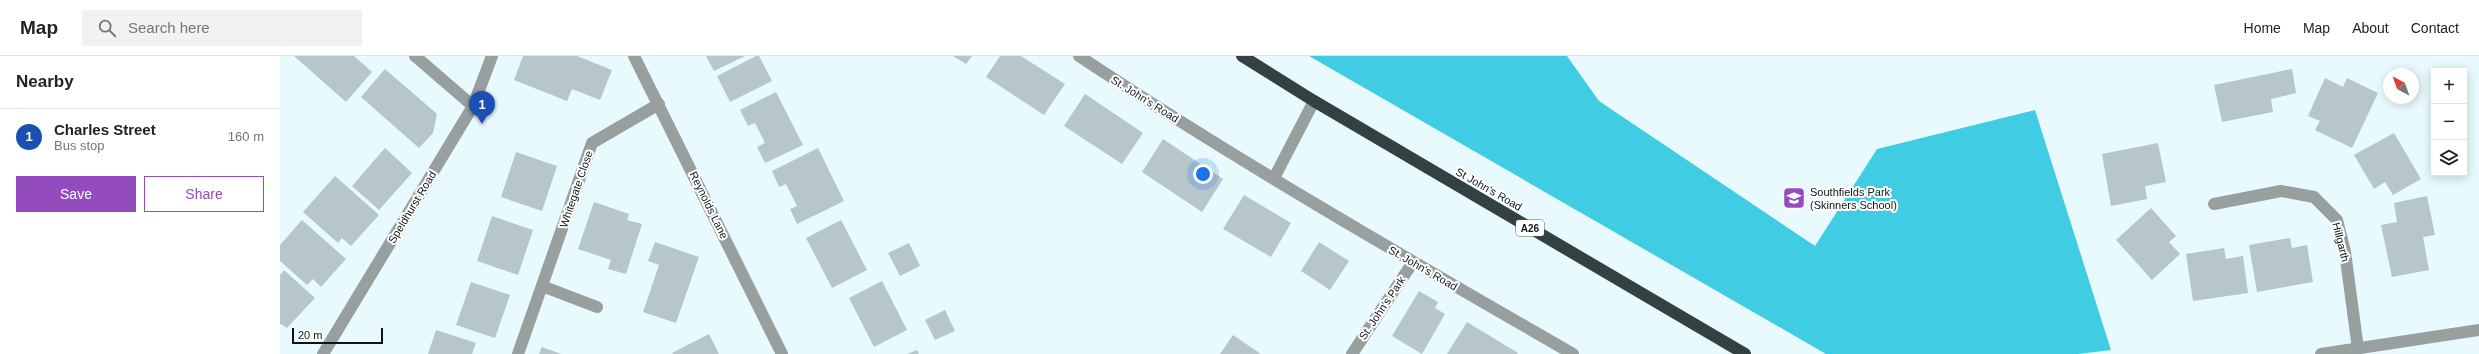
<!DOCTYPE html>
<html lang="en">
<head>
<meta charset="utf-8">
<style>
	:root { --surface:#fff; --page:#f2f2f2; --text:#222; --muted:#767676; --line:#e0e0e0; --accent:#944bbe }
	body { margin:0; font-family:Arial,sans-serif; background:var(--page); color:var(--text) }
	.controls { position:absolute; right:12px; top:12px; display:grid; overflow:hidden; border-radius:0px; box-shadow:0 2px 10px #0003 }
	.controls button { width:36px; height:36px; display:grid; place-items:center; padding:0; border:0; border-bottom:1px solid var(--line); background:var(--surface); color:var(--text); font:20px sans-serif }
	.compass { position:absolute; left:2103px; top:12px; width:36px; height:36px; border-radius:50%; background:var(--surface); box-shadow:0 2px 10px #0003; rotate:319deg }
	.scale { position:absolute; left:12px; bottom:10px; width:91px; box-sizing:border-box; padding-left:4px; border:2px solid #0e1415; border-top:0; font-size:11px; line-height:14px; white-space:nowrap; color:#0e1415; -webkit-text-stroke:3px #fff; paint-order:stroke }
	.you { position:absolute; left:923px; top:118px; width:14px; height:14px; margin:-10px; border:3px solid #fff; border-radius:50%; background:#1a73e8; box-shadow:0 0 0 6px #1a73e833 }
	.badge { display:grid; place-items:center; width:26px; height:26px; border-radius:50%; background:var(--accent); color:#fff; font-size:13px; font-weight:700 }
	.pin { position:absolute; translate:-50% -33px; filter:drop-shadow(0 1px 2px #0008) }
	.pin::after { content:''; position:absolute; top:21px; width:14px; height:12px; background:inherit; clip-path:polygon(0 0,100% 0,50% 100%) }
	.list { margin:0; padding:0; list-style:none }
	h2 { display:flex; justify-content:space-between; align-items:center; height:52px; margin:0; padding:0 16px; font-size:17px }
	h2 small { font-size:13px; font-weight:400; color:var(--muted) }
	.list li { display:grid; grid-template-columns:26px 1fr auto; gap:12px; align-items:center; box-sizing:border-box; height:56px; padding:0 16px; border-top:1px solid var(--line) }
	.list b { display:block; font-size:15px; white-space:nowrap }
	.list p { margin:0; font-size:13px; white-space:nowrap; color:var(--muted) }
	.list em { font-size:13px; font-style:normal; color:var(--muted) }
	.actions { display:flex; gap:8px; padding:12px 16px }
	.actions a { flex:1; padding:9px 0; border:1px solid var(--accent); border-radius:0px; text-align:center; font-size:14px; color:var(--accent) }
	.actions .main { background:var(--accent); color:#fff }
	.icon { flex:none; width:22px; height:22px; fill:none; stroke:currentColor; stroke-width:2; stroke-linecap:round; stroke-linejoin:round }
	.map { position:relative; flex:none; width:2199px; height:298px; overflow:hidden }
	header { display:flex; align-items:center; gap:24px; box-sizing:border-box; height:56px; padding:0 20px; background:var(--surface); border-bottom:1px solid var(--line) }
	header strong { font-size:19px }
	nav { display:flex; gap:22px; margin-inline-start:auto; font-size:14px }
	.search { width:280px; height:36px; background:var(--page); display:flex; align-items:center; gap:10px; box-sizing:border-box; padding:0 14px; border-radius:0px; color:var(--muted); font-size:15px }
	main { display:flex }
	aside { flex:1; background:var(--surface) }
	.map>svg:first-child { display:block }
</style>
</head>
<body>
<header>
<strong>Map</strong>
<div class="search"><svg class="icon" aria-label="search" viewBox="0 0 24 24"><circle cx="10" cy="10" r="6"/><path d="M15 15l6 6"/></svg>Search here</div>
<nav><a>Home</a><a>Map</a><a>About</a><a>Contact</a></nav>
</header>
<main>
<aside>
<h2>Nearby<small></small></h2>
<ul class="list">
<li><span class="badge" style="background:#1a4fb4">1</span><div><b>Charles Street</b><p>Bus stop</p></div><em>160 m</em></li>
</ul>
<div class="actions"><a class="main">Save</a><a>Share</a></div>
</aside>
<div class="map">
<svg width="2199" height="298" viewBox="0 0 2199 298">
	<rect width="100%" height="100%" fill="#e8fafd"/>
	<path fill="#40cde3" d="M 1029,0 L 1287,0 L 1319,45 L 1535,190 L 1597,93 L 1755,54 L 1831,294 L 1798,298 L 1546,298 Z"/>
	<path fill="#b7c5cd" d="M 14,0 L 74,0 L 92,16 L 66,46 Z
		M 243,0 L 297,0 L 332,14 L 320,44 L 292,33 L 287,45 L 234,24 Z
		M 426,0 L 465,0 L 434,15 Z
		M 476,0 L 479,0 L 492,25 L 450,46 L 437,20 Z
		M 673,0 L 692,0 L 686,8 Z
		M 720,0 L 741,0 L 785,28 L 764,59 L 706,21 Z
		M 105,13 L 157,58 L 153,77 L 139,92 L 81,41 Z
		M 2012,13 L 2016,37 L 1991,43 L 1993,56 L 1942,66 L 1934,29 Z
		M 2045,22 L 2063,31 L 2067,22 L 2098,37 L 2072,92 L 2035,74 L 2040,65 L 2028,60 Z
		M 496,36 L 523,89 L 485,107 L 477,91 L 485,87 L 475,67 L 468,70 L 460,54 Z
		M 805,38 L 863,77 L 842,108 L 784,70 Z
		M 2114,77 L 2141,123 L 2113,139 L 2105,126 L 2094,133 L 2074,99 Z
		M 883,83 L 943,123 L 922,156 L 862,116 Z
		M 1878,87 L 1886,126 L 1865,130 L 1867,143 L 1831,150 L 1822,98 Z
		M 105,92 L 132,117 L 99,154 L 72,130 Z
		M 538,92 L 564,145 L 517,168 L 510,153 L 517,150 L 506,128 L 499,131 L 492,115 Z
		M 236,96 L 277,110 L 262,155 L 221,141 Z
		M 55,120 L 99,159 L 71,190 L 62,182 L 58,187 L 23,156 Z
		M 964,139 L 1011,167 L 991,201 L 943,173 Z
		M 2147,140 L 2155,179 L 2143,181 L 2149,214 L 2112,221 L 2101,169 L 2117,166 L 2114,147 Z
		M 314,146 L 349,158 L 347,164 L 362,168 L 346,218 L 328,213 L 331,204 L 298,193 Z
		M 1871,152 L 1896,180 L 1889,186 L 1900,198 L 1872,224 L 1836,184 Z
		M 212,160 L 253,174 L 238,219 L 197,205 Z
		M 22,164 L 66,203 L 41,231 L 33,223 L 27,229 L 0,205 L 0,189 Z
		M 561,164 L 587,214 L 552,232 L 526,182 Z
		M 2010,182 L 2012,192 L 2027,189 L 2033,226 L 1977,236 L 1969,189 Z
		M 375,186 L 419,201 L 396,267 L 363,256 L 379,209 L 368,205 Z
		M 1039,186 L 1069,205 L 1050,234 L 1021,215 Z
		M 629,187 L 640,210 L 620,220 L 608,197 Z
		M 1944,192 L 1946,203 L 1963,200 L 1968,237 L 1913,245 L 1906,198 Z
		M 4,214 L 35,242 L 7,272 L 1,268 L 0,269 L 0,219 Z
		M 602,225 L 627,274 L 594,291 L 569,242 Z
		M 191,226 L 230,239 L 215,282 L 176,269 Z
		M 1139,235 L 1158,246 L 1155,252 L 1165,258 L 1142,298 L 1112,280 Z
		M 665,254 L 675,275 L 655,284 L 645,264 Z
		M 1187,266 L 1238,297 L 1237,298 L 1167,298 Z
		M 156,274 L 196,287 L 192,298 L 148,298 Z
		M 429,278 L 439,298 L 393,298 L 392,297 Z
		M 953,279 L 981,298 L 940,298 Z
		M 262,291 L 281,298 L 259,298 Z
		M 637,294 L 639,298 L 627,298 Z"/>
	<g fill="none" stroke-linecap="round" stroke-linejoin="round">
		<path stroke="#98a09f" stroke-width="12" d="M 135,0 L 193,50
			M 354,0 L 502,298
			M 799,0 C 959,106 1126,202 1293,298
			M 994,122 L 1034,45
			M 1934,148 L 2001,135 L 2034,141 L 2057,164 L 2065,196 L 2078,293
			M 262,230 L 317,251
			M 43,298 L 193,50 L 212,0
			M 238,298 L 312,87 L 379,48
			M 1072,298 L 1133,206
			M 2041,298 L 2199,274"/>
		<path stroke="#334140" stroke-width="12" d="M 962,0 L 1034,45 L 1465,298"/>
	</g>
	<defs>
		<g id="school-square" transform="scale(1.15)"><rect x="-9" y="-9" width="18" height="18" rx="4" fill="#944bbe" stroke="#fff"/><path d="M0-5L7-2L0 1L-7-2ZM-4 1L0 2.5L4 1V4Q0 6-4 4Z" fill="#fff"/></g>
	</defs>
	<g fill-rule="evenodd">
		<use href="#school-square" x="1514" y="142"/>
	</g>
	<g text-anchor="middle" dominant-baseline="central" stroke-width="4" stroke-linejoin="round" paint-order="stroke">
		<rect fill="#fff" stroke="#565a5b" stroke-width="1" x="1236" y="164" width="28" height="16" rx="3"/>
		<g font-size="10" font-weight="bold" fill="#0e1415">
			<text x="1250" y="172">A26</text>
		</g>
		<g font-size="11" fill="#0e1415" stroke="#fff">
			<text transform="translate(865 43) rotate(32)">St. John's Road</text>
			<text transform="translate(296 133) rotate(-71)">Whitegate Close</text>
			<text transform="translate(1209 133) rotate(30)">St John's Road</text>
			<text transform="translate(429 149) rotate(64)">Reynolds Lane</text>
			<text transform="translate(132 151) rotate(-59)">Speldhurst Road</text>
			<text transform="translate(2061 186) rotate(76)">Hillgarth</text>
			<text transform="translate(1143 212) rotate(30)">St. John's Road</text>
			<text transform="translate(1102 252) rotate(-56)">St. John's Park</text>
		</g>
		<g font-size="11" fill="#0e1415" stroke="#fff" text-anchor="start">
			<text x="1530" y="136">Southfields Park<tspan x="1530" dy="13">(Skinners School)</tspan></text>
		</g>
	</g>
</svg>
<div class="controls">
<button>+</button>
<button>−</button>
<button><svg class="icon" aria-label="layers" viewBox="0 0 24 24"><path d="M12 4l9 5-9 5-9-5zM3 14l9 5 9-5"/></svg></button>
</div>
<svg class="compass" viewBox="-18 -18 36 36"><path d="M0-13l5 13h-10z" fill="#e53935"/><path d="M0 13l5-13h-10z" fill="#767676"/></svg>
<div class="scale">20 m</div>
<div class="you"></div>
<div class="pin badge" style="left:202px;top:68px;background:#1a4fb4">1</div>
</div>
</main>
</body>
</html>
